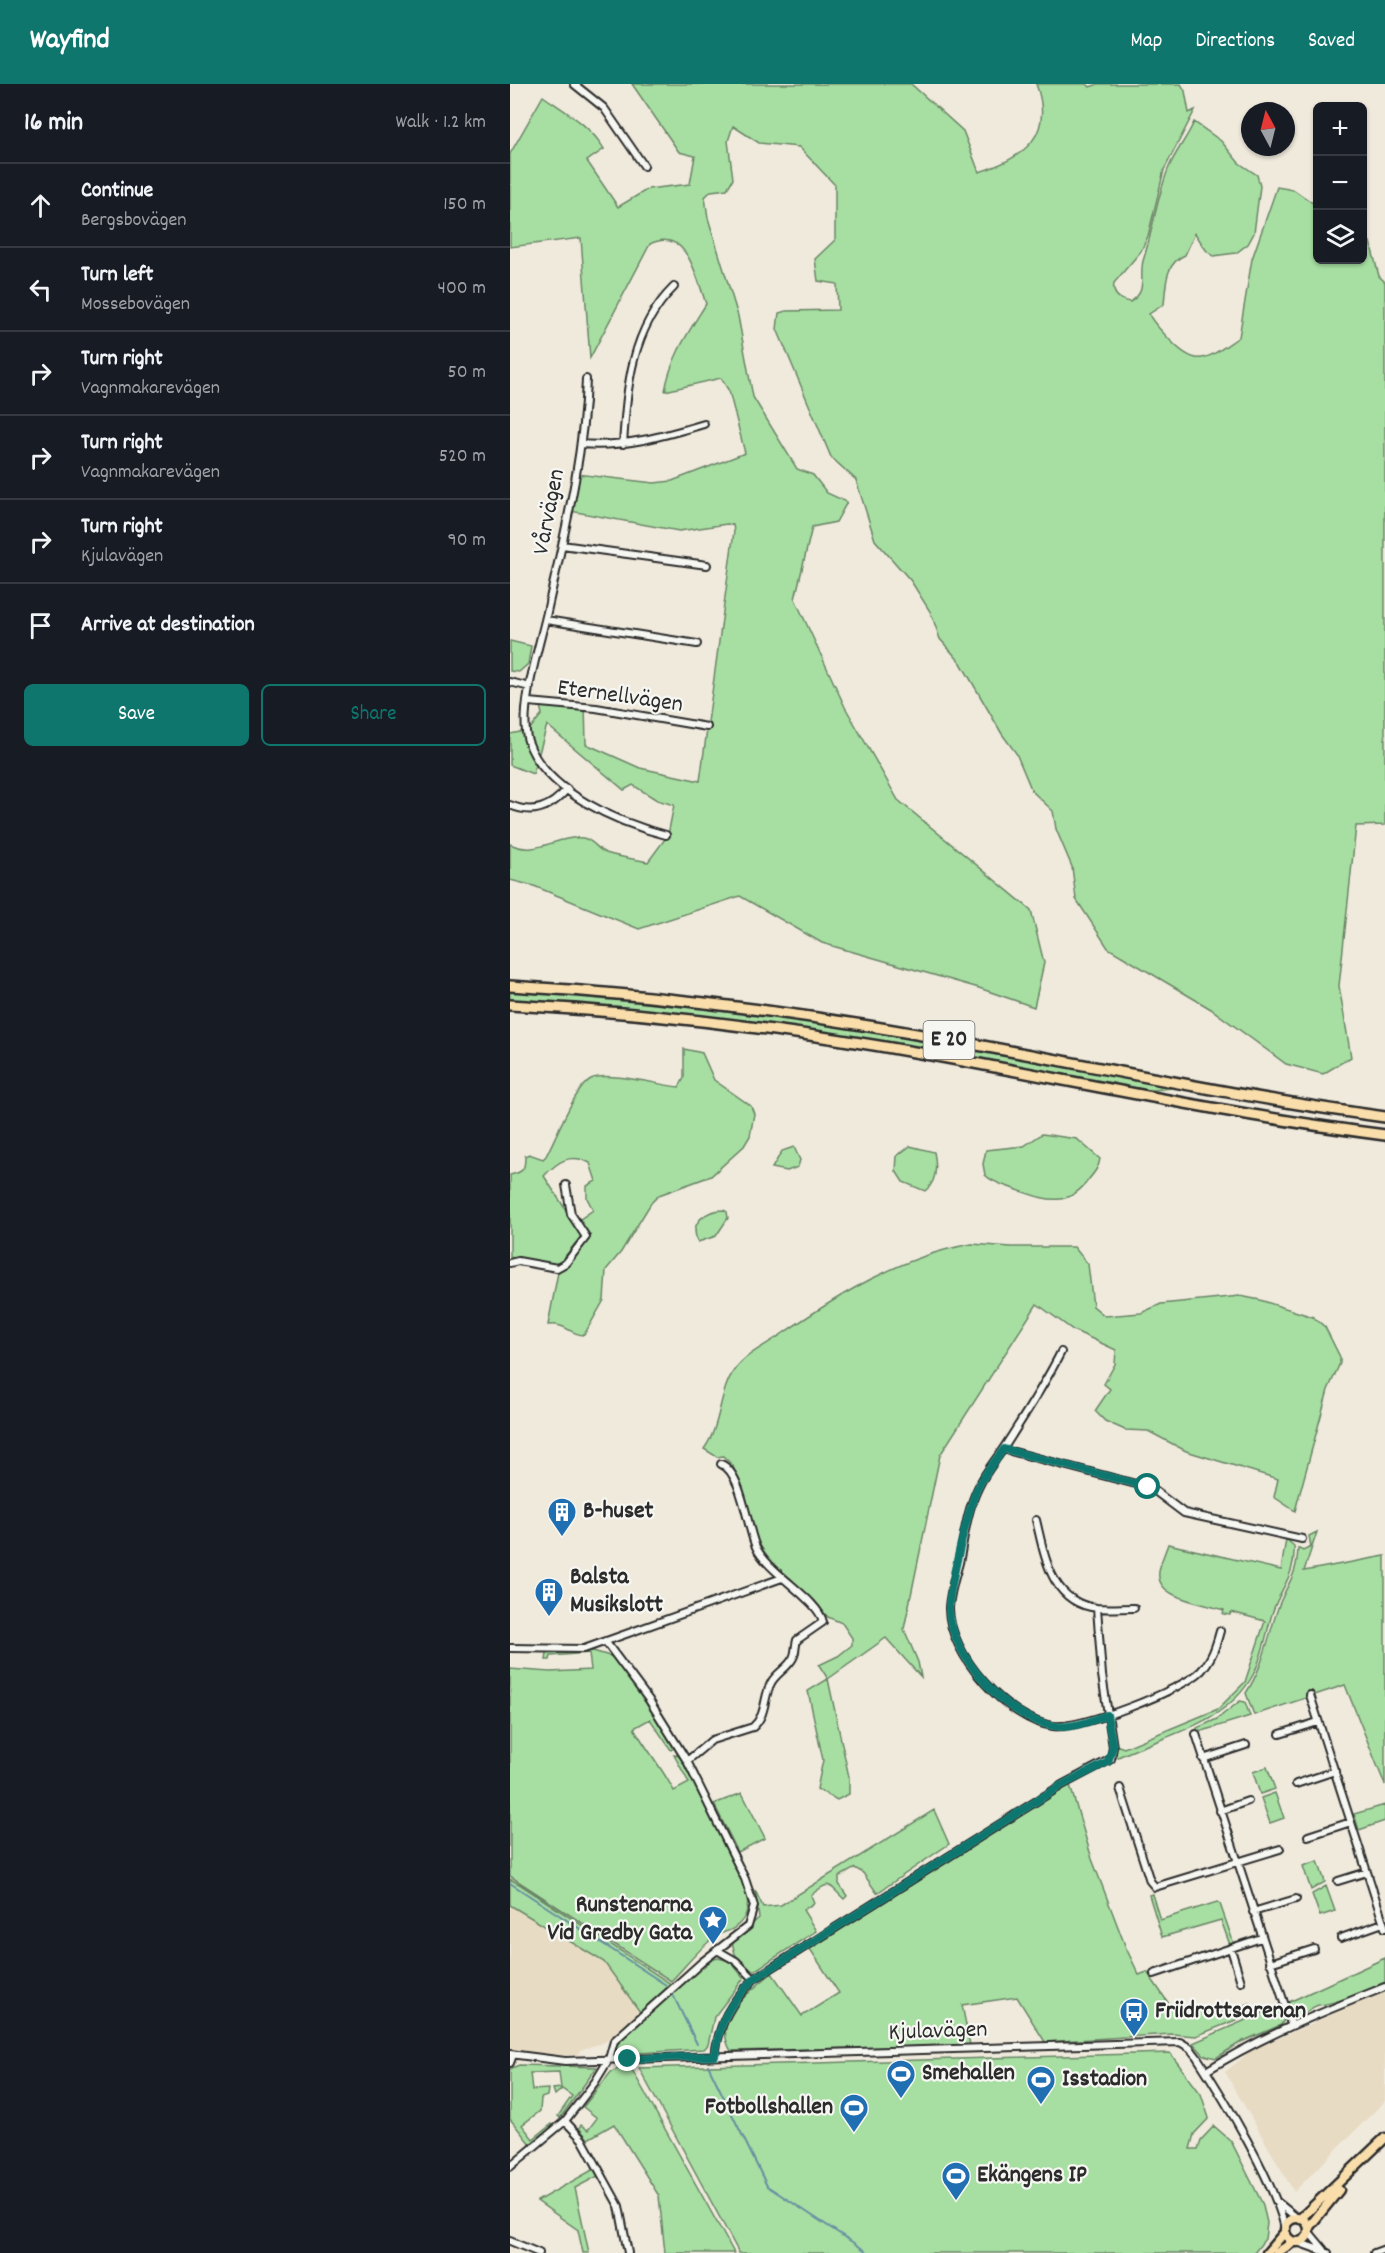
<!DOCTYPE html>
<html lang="en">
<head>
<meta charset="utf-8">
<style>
	:root { --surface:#171b24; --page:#242831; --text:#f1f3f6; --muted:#9ea1a6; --line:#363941; --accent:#0f766e }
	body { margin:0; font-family:Dekko,sans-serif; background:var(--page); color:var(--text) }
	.controls { position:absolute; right:18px; top:18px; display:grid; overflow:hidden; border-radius:9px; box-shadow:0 2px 4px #0004 }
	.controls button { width:54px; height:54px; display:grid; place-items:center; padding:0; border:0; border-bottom:2px solid var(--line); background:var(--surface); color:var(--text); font:30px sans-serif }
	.compass { position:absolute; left:731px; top:18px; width:54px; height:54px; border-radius:50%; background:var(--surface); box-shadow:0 2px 4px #0004; rotate:353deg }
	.stop { position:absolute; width:18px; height:18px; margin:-14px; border:4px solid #0f766e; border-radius:50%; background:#fff }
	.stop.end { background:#0f766e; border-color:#fff; box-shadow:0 2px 6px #0008 }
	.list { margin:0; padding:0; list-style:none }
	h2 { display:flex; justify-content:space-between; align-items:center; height:78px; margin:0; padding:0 24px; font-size:26px }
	h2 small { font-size:20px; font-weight:400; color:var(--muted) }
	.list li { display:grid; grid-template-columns:39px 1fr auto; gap:18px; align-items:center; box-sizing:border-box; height:84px; padding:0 24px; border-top:2px solid var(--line) }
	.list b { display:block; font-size:22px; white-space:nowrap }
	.list p { margin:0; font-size:20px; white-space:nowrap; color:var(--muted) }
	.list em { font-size:20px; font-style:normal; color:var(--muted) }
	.actions { display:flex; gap:12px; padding:18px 24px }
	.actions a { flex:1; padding:14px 0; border:2px solid var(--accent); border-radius:9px; text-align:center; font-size:21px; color:var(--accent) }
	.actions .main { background:var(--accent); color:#fff }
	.icon { flex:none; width:33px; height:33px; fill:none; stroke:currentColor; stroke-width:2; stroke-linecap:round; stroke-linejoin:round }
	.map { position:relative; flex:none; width:875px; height:2169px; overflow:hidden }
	header { display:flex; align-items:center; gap:36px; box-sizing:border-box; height:84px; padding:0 30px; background:var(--accent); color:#fff }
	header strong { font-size:28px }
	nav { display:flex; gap:33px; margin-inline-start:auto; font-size:21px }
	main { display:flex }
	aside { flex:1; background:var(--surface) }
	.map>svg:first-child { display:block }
</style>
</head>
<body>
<header>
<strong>Wayfind</strong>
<nav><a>Map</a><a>Directions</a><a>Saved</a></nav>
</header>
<main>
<aside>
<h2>16 min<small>Walk · 1.2 km</small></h2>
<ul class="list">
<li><svg class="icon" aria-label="ahead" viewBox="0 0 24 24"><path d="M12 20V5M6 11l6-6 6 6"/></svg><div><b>Continue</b><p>Bergsbovägen</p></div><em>150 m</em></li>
<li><svg class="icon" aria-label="left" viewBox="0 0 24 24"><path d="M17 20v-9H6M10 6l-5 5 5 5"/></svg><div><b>Turn left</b><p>Mossebovägen</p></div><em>400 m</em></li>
<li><svg class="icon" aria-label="right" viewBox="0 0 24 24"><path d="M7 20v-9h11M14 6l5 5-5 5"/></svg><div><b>Turn right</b><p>Vagnmakarevägen</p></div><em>50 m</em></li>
<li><svg class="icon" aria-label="right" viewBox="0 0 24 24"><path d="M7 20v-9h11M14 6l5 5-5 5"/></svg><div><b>Turn right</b><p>Vagnmakarevägen</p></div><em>520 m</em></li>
<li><svg class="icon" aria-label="right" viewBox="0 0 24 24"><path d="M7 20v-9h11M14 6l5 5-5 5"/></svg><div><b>Turn right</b><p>Kjulavägen</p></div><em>90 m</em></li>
<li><svg class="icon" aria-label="arrive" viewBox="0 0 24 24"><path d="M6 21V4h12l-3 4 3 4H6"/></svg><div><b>Arrive at destination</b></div></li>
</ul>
<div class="actions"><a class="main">Save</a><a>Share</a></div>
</aside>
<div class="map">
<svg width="875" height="2169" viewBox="0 0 875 2169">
	<rect width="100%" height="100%" fill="#f0eadd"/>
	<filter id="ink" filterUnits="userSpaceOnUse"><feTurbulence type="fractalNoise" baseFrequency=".0167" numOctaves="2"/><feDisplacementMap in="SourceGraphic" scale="12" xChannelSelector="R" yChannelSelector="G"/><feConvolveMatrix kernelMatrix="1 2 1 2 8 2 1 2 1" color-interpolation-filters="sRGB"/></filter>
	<g filter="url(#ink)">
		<path fill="#e8dbc4" d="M 0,1821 L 94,1878 L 130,1928 L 95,1958 L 70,1966 L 68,1971 L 33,1971 L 0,1965 Z
			M 875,1907 L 875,2017 L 784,2108 L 715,1988 L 742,1966 Z"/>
		<path fill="#a7dfa2" stroke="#698566" stroke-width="1.5" d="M 122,0 L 401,0 L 453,47 L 469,88 C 514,74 545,51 526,0 L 577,0 L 580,3 L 588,0 L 671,0 L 675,7 L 679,29 L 685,26 L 654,86 L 638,152 L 631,167 L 604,199 C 602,211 609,216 620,218 C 638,208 629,193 633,177 C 643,146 647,112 659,83 C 666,67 677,54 684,38 L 711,57 L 729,79 L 747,91 L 750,102 L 744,149 L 738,160 L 726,169 L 703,172 L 696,166 L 685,149 L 675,171 C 655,179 656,201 654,220 L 639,230 C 642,238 651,246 657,253 C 688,287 696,275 729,253 L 742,175 L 767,103 L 784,106 L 807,122 L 808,176 L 852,176 L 853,153 L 860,158 L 869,192 L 875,198 L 875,741 L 846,742 L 829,902 L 841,973 L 813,990 L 776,980 L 701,925 L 598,864 L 566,815 L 562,783 L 546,745 L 543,727 L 522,707 L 506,669 L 492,650 L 451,579 L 430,555 L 421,529 L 401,497 L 365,456 L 346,396 L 321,373 L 267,245 L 269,229 L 276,227 L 328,226 L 327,200 L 308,197 L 305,175 L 325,156 L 325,101 L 289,63 L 249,59 L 223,42 L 218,57 L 223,95 L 217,105 L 201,107 L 195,113 L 198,134 L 228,232 L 243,313 L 287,385 L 303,391 L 317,409 L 337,418 L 326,438 L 302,443 L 285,515 L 335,623 L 388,716 L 521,826 L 534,879 L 524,923 L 469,904 L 312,859 L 230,812 L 129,845 L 24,802 L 0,796 L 0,760 C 28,773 45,751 73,754 C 84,756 87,766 96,769 C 109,773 124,775 138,778 L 158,751 L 164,721 L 147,716 L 123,701 L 114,706 L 37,641 L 23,690 L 0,681 L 0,650 L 19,646 L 32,630 L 29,618 L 75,620 L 76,660 L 130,684 L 190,697 L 224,447 L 223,441 L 217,440 L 169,447 L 60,427 L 67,390 L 144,399 L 162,397 L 235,369 L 219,307 L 211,294 L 155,307 C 161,273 178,249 196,220 C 187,194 177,142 140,160 L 80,274 L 71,154 L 0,163 L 0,70 L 33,12 C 56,28 80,41 94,65 L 77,77 L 108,123 L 138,105 L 180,100 L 185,72 L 169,68 Z
			M 0,557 L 21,562 L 18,580 L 9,588 L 0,587 Z
			M 0,907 C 223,917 443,961 662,1004 L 635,1007 C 425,967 215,926 0,917 Z
			M 174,965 L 192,969 L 204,996 L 241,1022 L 244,1030 L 240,1052 L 234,1062 L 201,1092 L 149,1111 L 141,1119 L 111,1168 L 96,1186 L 94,1216 L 74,1251 C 61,1251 56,1239 38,1241 L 48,1188 L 77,1154 L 78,1148 L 69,1136 L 83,1126 L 77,1114 L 77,1102 L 86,1097 L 80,1079 C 60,1069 48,1077 34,1092 L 72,1151 L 49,1180 L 40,1182 L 0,1173 L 0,1091 C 14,1088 15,1085 15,1072 L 19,1070 L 33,1075 L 36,1072 C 45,1056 65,1003 81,995 C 96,987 150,1001 169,1003 L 174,994 Z
			M 532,1050 L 567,1055 L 590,1075 C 589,1083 584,1089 579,1095 C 557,1126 535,1115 504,1105 C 494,1101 483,1099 475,1091 L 473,1080 L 476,1066 L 514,1062 Z
			M 400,1062 L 424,1068 C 427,1082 427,1098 415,1107 L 393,1098 L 386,1087 L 387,1072 Z
			M 284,1063 L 290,1076 L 288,1083 L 277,1087 L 262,1084 L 272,1067 Z
			M 214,1126 L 217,1128 L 218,1134 L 206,1152 L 188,1158 C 178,1139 196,1126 214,1126 Z
			M 462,1160 L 501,1163 L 564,1163 L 578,1180 L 583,1222 L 595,1232 L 631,1229 L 651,1220 L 730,1212 L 750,1216 L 803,1233 L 815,1243 L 830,1273 L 830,1279 L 818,1306 L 785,1427 L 764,1413 L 768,1395 L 676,1367 L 638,1347 L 615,1346 L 595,1337 L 585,1327 L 600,1305 L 594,1300 L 605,1280 L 606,1266 L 563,1246 L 527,1220 L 430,1371 L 394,1545 L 408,1578 L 411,1593 L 376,1554 L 318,1595 L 339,1693 L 339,1710 L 327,1716 L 307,1705 L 313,1676 L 298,1607 L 318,1595 L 309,1581 L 328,1572 L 342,1561 L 342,1554 L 332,1539 L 318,1533 L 280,1494 L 270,1489 L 253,1466 L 244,1453 L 223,1382 L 213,1372 L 207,1373 L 194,1365 C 212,1340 208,1308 225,1285 C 235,1271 254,1262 269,1252 C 327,1212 390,1172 462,1160 Z
			M 807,1448 L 794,1487 L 875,1472 L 875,1701 L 835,1601 L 744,1631 L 736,1609 C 754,1582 758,1552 769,1521 C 778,1498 787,1492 788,1464 L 793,1467 L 801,1463 L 799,1452 Z
			M 776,1455 L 784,1462 C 786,1491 770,1504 762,1530 C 756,1550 753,1572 743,1591 C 716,1641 654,1651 606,1674 L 606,1661 L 614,1664 L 708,1625 L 735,1598 L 755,1537 L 721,1528 L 720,1531 L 713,1530 L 714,1526 C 695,1519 645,1515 649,1488 C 650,1479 655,1469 658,1460 L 771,1486 Z
			M 83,1567 L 103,1573 L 134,1613 L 165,1663 L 161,1666 L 140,1635 L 124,1644 C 137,1666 152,1684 164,1707 L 179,1699 L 164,1671 L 170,1672 L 234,1799 C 239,1816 241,1833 224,1844 C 219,1848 212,1848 207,1851 C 190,1863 175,1883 161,1897 L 0,1792 L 0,1585 L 40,1588 L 81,1586 L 79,1569 L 41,1572 L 40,1576 L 36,1576 L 37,1570 Z
			M 730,1617 L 735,1618 L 740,1632 L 686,1649 L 687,1644 L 707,1635 Z
			M 757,1683 L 765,1705 L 750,1710 L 743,1688 Z
			M 560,1701 L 582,1775 L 616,1864 L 629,1891 L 637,1888 L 659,1920 L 718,1928 L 740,1919 L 743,1929 L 686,1952 L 662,1950 L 535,1958 L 507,1913 L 452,1921 L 460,1961 L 221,1967 C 201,1934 239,1908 262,1889 L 292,1932 L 329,1909 L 300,1865 Z
			M 232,1709 L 255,1754 L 228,1768 L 204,1720 Z
			M 765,1709 L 774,1734 L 760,1739 L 751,1714 Z
			M 875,1721 L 875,1737 L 849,1746 L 844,1730 Z
			M 424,1726 L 439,1760 L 367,1809 L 353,1789 L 345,1784 L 329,1793 L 329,1800 L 337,1812 L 334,1815 C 318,1800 321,1795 301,1811 L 304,1819 L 293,1826 L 306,1847 L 244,1887 L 240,1887 L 225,1870 L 222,1858 L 249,1834 L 245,1806 L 253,1823 L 271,1821 Z
			M 808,1777 L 815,1798 L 801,1806 L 793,1782 Z
			M 0,1795 L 11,1801 L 161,1900 L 130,1928 L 94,1878 L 0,1821 Z
			M 816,1802 L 825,1827 L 810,1832 L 802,1810 Z
			M 642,1810 L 650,1836 L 707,1818 L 710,1820 L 724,1860 L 720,1861 L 711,1836 L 652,1853 L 639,1811 Z
			M 208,1874 L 220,1877 L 234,1894 L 204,1933 L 198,1961 L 194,1965 L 112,1970 L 107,1967 L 106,1962 L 112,1955 L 198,1877 Z
			M 875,1874 L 875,1898 C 854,1907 829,1919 809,1921 C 799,1923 795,1932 785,1934 L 780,1929 L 777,1919 Z
			M 768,1922 L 774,1936 L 771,1941 L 731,1958 L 706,1974 L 694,1971 L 683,1959 Z
			M 660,1969 L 691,2010 L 699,2034 L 684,2050 L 680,2065 L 688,2065 L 691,2056 L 704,2042 L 721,2057 L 753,2121 L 757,2139 L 755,2155 L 744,2169 L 229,2169 L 129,1984 Z
			M 9,1981 L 87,1983 L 50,2034 L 48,2032 L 62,2012 L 52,2005 L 45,2011 L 43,2005 L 51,2004 L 49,1988 L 20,1989 L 22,2006 L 38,2005 L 37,2012 L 31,2014 L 30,2027 L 12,2041 L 23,2055 L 42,2040 L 44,2042 L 20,2060 L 0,2035 L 0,1985 Z
			M 110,1984 L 121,1984 L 224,2169 L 155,2169 L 149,2112 L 104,2040 L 78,2055 L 69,2044 L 71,2041 L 78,2046 L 87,2034 L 73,2023 L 101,1988 Z
			M 84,2085 L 88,2092 L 65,2104 L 79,2169 L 73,2169 L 68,2146 L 27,2117 Z"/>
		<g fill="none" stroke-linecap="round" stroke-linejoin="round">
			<path stroke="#678fa1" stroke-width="2" d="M 0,1799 L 156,1901
				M 163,1911 L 187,1960
				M 198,1981 L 257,2102 L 359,2169"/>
			<g stroke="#2b2b2b" stroke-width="10">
				<path id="minor" d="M 64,0 L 94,24 L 134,82
					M 76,295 C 74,374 54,451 37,528 C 30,560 8,627 18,657 C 35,708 109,739 156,751
					M 71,360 C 112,364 154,352 194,340
					M 113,360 C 117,303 121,245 164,203
					M 52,461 L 197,481
					M 36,536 L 187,560
					M 0,598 L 20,603
					M 19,618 L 86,624 L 197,643
					M 0,721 C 23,731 41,724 57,705
					M 0,1179 L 8,1177 L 47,1184 L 56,1179 L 76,1153 L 61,1130 L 56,1101
					M 551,1268 C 535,1300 515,1331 495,1362 C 486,1376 475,1388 468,1404 C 457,1426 454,1454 449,1479 C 445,1493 440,1508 439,1523 C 438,1570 498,1636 543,1642 C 570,1646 672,1606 691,1587 C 702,1575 706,1562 710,1547
					M 493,1365 L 641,1404 L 674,1429 L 792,1455
					M 526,1436 C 535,1473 541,1519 587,1524 C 599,1525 612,1524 624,1524
					M 0,1564 L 74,1565 L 272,1494
					M 800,1611 L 875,1844
					M 686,1650 L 781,1940
					M 770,1650 L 808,1638
					M 693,1675 L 736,1661
					M 177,1677 L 202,1656 L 243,1643 C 257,1630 253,1614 261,1599 C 266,1589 278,1584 283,1574 C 286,1569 285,1562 287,1556 L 313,1538 C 309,1516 257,1488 246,1463 C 237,1444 232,1388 211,1380
					M 786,1700 L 825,1687
					M 610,1704 L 640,1797 L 645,1803 L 770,1765
					M 710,1727 L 738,1717
					M 798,1752 L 841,1738
					M 828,1797 L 857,1788
					M 743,1828 L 786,1815
					M 831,1854 L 873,1839
					M 721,1865 L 731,1898
					M 207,1866 L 226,1877 L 244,1895
					M 760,1879 L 804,1865
					M 644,1890 L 751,1854
					M 0,1970 L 55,1977 L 670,1958 L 680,1964 L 687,1973 C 715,2016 763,2095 775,2144
					M 205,1972 C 209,1939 220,1919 244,1895 L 552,1701 L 601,1675 L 603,1663 L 592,1591 L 587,1524
					M 0,1979 L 3,1971
					M 696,1987 C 754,1951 812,1928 875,1903
					M 55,2037 L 72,2055 L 109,2122 L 118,2169
					M 0,2083 L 55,2037 L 85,1998 L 99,1975 L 104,1957 L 192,1878 L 238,1842 L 244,1822 L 235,1795 L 177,1677 L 139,1616 L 95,1557
					M 766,2117 L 787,2134
					M 799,2148 L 814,2166
					M 0,2157 L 29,2169
					M 787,2158 L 818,2169
					M 864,2169 L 875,2165"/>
			</g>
			<g stroke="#2b2b2b" stroke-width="13">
				<path id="major" d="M775 2146a12 12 0 1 1 24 0a12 12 0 1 1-24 0Z
					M 790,2135 L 875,2054
					M 799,2143 L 829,2106
					M 757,2169 L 775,2148
					M 767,2169 L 783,2158"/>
			</g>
			<g stroke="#2b2b2b" stroke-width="14">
				<path id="highway" d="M 0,902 C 122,909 244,923 365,943 C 536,971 704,1010 875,1033
					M 0,921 C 137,928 275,945 410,969 C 565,997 719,1031 875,1051"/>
			</g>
			<use href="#minor" stroke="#f6f6f2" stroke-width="6"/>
			<use href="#major" stroke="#f9deab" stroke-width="8"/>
			<use href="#highway" stroke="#f9deab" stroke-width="9"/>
		</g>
	</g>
	<g fill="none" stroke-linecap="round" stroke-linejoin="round" filter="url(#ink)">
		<path stroke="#0f766e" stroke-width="8" d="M 118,1975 L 205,1972 C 210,1936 218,1921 244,1895 L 552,1701 L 598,1678 L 603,1663 L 597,1631 C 580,1637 562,1645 544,1642 C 498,1636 442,1573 439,1527 C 438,1507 459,1422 468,1403 C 475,1389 485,1377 494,1365 L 638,1403"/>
	</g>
	<defs>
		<g id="building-pin" transform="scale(1.5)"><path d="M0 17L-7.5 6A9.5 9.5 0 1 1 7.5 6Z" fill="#1f6fb2" stroke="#f6f6f2"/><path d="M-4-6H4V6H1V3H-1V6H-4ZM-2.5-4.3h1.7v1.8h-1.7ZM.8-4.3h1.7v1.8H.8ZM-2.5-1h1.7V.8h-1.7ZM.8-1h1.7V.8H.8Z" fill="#fff"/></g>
		<g id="sight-pin" transform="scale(1.5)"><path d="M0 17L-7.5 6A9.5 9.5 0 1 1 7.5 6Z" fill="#1f6fb2" stroke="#f6f6f2"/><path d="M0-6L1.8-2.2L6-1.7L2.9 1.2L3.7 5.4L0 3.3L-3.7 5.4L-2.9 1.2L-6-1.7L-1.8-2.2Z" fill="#fff"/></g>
		<g id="bus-pin" transform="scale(1.5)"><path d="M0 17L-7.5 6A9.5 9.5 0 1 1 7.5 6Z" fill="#1f6fb2" stroke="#f6f6f2"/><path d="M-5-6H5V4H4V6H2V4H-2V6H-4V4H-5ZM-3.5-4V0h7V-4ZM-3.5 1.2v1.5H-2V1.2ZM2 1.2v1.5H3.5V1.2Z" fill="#fff"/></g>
		<g id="stadium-pin" transform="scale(1.5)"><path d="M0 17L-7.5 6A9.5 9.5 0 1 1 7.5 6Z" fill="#1f6fb2" stroke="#f6f6f2"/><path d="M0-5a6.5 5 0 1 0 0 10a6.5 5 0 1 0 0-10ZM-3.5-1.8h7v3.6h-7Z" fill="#fff"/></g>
	</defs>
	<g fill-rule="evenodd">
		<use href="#building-pin" x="52" y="1428"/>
		<use href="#building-pin" x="39" y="1508"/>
		<use href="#sight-pin" x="203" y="1836"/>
		<use href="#bus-pin" x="624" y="1928"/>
		<use href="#stadium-pin" x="391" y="1990"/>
		<use href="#stadium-pin" x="531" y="1996"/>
		<use href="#stadium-pin" x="344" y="2024"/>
		<use href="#stadium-pin" x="446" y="2092"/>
	</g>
	<g text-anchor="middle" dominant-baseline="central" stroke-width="4.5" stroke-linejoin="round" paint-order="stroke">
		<rect fill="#f6f6f2" stroke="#686867" stroke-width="1.5" x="413.5" y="937" width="51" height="38" rx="4.5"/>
		<g font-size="22" font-weight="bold" fill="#2b2b2b">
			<text x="439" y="956">E 20</text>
		</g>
		<g font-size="24" fill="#2b2b2b" stroke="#f6f6f2">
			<text transform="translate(40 428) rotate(-79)">Vårvägen</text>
			<text transform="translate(110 613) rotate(8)">Eternellvägen</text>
			<text transform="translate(428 1948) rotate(-2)">Kjulavägen</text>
		</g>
		<g font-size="24" font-weight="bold" fill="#2b2b2b" stroke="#f6f6f2" text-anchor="start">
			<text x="73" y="1428">B-huset</text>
			<text x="60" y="1494">Balsta<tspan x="60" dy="28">Musikslott</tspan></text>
			<text x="182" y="1822" text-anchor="end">Runstenarna<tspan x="182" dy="28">Vid Gredby Gata</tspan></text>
			<text x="645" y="1928">Friidrottsarenan</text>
			<text x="412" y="1990">Smehallen</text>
			<text x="552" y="1996">Isstadion</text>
			<text x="323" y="2024" text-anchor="end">Fotbollshallen</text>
			<text x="467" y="2092">Ekängens IP</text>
		</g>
	</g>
</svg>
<div class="controls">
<button>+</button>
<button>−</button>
<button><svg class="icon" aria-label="layers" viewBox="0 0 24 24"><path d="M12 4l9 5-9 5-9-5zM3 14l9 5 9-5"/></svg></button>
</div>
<svg class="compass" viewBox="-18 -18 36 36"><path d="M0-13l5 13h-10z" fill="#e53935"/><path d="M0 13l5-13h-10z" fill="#9ea1a6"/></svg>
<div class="stop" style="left:638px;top:1403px"></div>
<div class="stop end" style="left:118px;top:1975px"></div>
</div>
</main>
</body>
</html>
